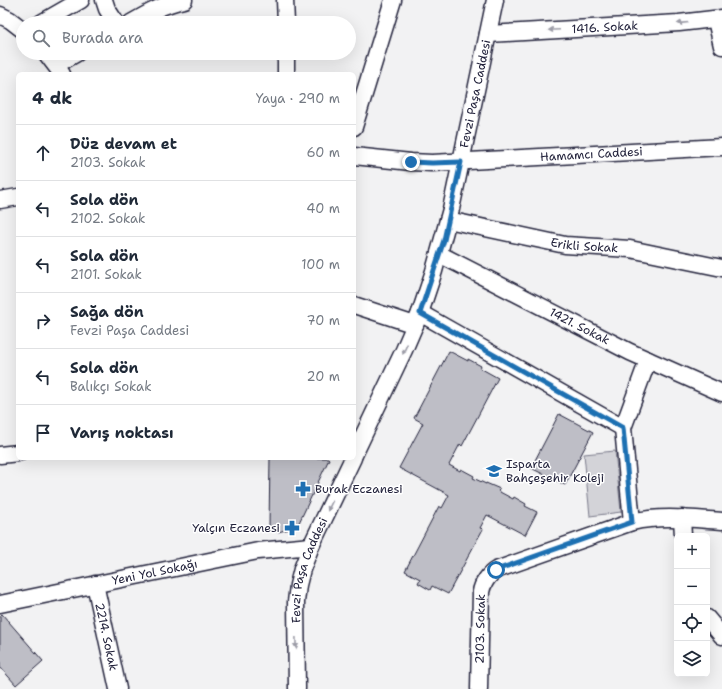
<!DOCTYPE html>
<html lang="tr">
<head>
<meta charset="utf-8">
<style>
	:root { --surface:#fff; --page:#f6f6f7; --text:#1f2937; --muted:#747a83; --line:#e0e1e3 }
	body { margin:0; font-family:"Shantell Sans",sans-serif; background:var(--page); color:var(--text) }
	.controls { position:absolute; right:12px; bottom:12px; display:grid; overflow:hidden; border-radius:6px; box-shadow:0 4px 16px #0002 }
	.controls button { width:36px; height:36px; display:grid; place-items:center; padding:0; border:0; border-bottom:1px solid var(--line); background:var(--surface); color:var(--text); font:20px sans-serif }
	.stop { position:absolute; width:12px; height:12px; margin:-9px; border:3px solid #1f6fb2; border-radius:50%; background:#fff }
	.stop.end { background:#1f6fb2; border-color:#fff; box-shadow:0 1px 4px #0008 }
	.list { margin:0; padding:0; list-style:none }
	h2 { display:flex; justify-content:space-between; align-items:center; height:52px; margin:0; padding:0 16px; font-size:17px }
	h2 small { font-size:13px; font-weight:400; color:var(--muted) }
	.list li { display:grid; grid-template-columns:26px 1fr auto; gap:12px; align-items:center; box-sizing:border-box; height:56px; padding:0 16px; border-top:1px solid var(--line) }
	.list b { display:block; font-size:15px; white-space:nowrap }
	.list p { margin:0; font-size:13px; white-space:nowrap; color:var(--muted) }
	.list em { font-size:13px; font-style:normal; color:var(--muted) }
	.icon { flex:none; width:22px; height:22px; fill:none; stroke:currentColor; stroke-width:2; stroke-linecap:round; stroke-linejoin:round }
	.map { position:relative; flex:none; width:722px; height:689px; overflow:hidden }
	.search { position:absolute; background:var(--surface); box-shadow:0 4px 16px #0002; left:16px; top:16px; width:340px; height:44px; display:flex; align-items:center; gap:10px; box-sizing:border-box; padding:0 14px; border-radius:22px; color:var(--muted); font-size:15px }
	.panel { position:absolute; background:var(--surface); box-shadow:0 4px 16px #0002; left:16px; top:72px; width:340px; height:388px; border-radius:6px }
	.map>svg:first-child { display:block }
</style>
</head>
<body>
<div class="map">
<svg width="722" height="689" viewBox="0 0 722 689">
	<rect width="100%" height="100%" fill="#f2f2f3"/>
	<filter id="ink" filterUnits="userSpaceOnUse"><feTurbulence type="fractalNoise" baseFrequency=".025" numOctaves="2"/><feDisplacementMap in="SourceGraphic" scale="8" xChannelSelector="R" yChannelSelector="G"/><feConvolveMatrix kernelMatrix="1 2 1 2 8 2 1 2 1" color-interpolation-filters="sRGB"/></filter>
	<g filter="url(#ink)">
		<path fill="#d3d3d8" stroke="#7a7a8a" d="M 615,451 L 621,512 L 590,516 L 584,454 Z"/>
		<path fill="#bebec6" stroke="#22223b" d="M 449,351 L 468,361 L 468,359 L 481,366 L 480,368 L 498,378 L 462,446 L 460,444 L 449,465 L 460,471 L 461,469 L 474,476 L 473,478 L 486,484 L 486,483 L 500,489 L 498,491 L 513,499 L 514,497 L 526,504 L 525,506 L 537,512 L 525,535 L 487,515 L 480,528 L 483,529 L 448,594 L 432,586 L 430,590 L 418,583 L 420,579 L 405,571 L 439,506 L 442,508 L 449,495 L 399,468 L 423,423 L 414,418 Z
			M 559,414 L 593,432 L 565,485 L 531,468 Z
			M 270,458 L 328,458 L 329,459 L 297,527 L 278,532 L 269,527 Z
			M 2,614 L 43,661 L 16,685 L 0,667 L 0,616 Z"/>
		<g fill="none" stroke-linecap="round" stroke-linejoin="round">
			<g stroke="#22223b" stroke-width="19">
				<g id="minor">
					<path d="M 104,0 L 107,9 L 116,23"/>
					<path d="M 285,0 L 286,23"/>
					<path d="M 0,15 L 10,20 L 23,30"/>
					<path d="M 716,20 L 722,46"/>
					<path d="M 41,23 L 81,0"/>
					<path d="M 131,23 C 148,13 164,4 184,0"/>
					<path id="s1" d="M 488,34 L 679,23 L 722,18"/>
					<path d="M 46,53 L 62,74"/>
					<path d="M 286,53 L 286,74"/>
					<path d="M 56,65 L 77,53"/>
					<path d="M 354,127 L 393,0"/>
					<path id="s2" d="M 354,156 L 411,162 L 432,163 L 722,147"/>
					<path d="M 0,200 L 18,197"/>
					<path id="s3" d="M 448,220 L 565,245 L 630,249 L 722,268"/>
					<path id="s4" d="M 439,254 L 630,352 L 722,393"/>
					<path d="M 354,305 L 415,325"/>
					<path d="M 420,313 L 623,428"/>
					<path d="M 0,455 L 18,453"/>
					<path id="s5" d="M 354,455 L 404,350 L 420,313 L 434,271 L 451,209 L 495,0"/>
					<path d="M 682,518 L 683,536"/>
					<path d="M 632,522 L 623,428 L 648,360"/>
					<path id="s6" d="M 95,584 L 118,689"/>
					<path id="s7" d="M 0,604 L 258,551 L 311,546"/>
					<path d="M 707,618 L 722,636"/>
					<path id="s8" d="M 297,689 L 296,602 L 298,585 L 302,569 L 311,546 L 353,458"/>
					<path id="s9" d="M 479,689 L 481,592 C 482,584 489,574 496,570 L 632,522 C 661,515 692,519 722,521"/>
				</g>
			</g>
			<use href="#minor" stroke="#fff" stroke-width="16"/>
		</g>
		<defs><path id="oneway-solid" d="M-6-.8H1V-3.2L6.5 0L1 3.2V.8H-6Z"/></defs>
		<g fill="#9c9ca7">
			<use href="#oneway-solid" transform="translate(683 23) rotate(175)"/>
			<use href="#oneway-solid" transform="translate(554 30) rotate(177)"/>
			<use href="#oneway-solid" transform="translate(405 349) rotate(114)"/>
			<use href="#oneway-solid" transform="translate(330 506) rotate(116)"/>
			<use href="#oneway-solid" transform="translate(296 643) rotate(89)"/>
		</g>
	</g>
	<g fill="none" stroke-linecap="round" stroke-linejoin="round" filter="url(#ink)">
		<path stroke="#1f6fb2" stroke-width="5" d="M 411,162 L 432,163 L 461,162 L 444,240 L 420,313 L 623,428 L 632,522 L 496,570"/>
	</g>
	<defs>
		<g id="school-bare" transform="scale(1.2)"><path d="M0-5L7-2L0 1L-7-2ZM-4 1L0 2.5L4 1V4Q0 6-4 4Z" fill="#1f6fb2" stroke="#fff" stroke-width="2.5" paint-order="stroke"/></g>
		<g id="pharmacy-bare" transform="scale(1.2)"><path d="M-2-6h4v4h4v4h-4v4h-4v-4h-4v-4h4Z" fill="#1f6fb2" stroke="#fff" stroke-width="2.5" paint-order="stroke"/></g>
	</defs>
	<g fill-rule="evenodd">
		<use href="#school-bare" x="494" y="471"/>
		<use href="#pharmacy-bare" x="303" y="489"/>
		<use href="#pharmacy-bare" x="292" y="528"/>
	</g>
	<g text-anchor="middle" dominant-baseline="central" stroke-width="3" stroke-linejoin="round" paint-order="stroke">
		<g font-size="12" fill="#22223b" stroke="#fff">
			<text stroke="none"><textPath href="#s1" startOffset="117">1416. Sokak</textPath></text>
			<text stroke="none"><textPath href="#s5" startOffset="383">Fevzi Paşa Caddesi</textPath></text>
			<text stroke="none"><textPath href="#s2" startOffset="238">Hamamcı Caddesi</textPath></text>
			<text stroke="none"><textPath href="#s3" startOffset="139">Erikli Sokak</textPath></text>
			<text stroke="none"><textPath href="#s4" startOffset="158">1421. Sokak</textPath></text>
			<text stroke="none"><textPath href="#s8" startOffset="121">Fevzi Paşa Caddesi</textPath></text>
			<text stroke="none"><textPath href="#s7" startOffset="158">Yeni Yol Sokağı</textPath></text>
			<text stroke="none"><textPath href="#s9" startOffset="60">2103. Sokak</textPath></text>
			<text stroke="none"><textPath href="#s6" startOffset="54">2214. Sokak</textPath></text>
		</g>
		<g font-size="12" fill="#22223b" stroke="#fff" text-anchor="start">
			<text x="506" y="464">Isparta<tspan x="506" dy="14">Bahçeşehir Koleji</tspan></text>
			<text x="315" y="489">Burak Eczanesi</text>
			<text x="280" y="528" text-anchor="end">Yalçın Eczanesi</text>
		</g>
	</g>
</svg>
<div class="controls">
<button>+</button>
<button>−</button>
<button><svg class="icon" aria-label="locate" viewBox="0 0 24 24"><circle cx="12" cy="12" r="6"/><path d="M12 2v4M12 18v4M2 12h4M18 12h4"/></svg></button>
<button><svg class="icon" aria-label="layers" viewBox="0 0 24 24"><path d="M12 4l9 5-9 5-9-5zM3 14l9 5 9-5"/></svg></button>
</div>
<div class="stop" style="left:496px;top:570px"></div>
<div class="stop end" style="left:411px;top:162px"></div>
<div class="search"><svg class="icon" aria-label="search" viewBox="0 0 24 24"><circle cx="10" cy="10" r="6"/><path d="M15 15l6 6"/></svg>Burada ara</div>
<section class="panel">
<h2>4 dk<small>Yaya · 290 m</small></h2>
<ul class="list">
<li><svg class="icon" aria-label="ahead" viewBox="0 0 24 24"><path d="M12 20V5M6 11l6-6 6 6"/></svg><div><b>Düz devam et</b><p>2103. Sokak</p></div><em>60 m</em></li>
<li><svg class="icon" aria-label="left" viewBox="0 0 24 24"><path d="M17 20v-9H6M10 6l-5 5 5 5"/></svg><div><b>Sola dön</b><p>2102. Sokak</p></div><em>40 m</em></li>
<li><svg class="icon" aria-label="left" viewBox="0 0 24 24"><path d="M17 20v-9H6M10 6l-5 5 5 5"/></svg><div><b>Sola dön</b><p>2101. Sokak</p></div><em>100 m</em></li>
<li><svg class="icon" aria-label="right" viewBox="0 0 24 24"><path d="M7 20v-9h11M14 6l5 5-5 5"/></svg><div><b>Sağa dön</b><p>Fevzi Paşa Caddesi</p></div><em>70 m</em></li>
<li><svg class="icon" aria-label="left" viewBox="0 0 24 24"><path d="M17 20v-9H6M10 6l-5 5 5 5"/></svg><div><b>Sola dön</b><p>Balıkçı Sokak</p></div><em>20 m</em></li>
<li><svg class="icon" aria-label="arrive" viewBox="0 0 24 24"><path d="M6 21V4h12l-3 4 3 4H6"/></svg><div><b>Varış noktası</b></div></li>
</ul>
</section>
</div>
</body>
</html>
